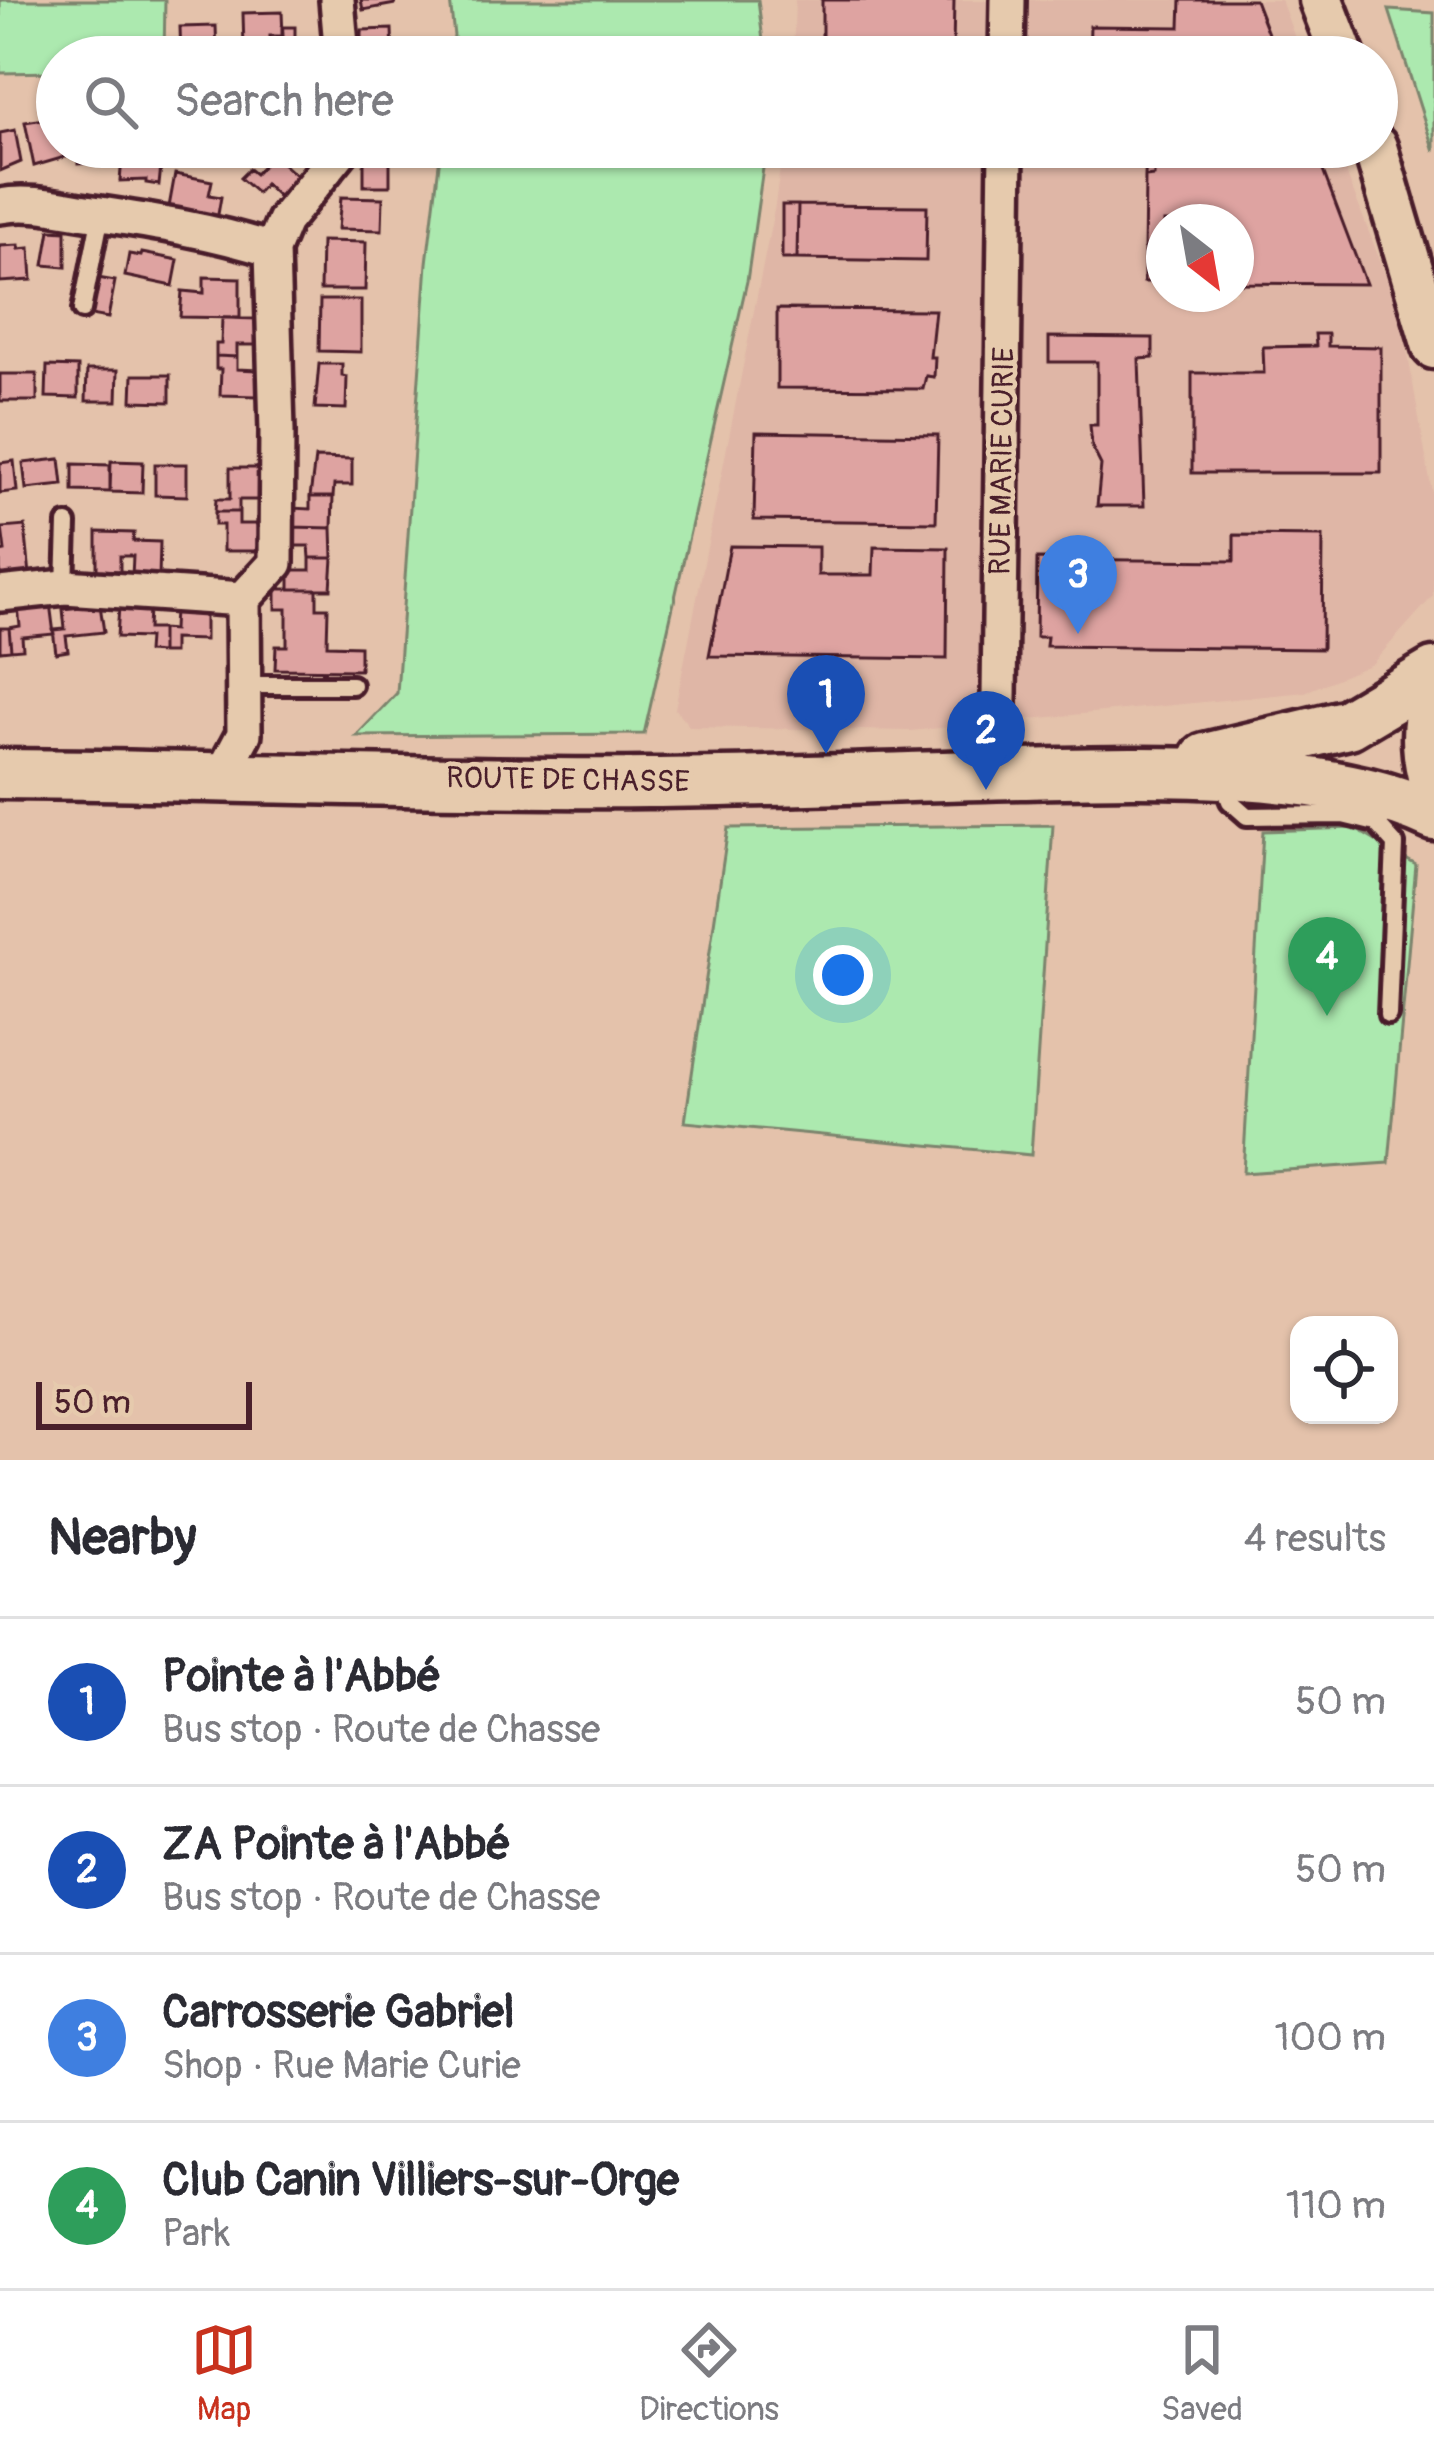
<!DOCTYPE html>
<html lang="en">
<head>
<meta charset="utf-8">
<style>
	:root { --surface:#fff; --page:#f7f7f7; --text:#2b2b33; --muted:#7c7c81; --line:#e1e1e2; --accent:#c8321e }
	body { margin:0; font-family:Pangolin,sans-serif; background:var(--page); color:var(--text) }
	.controls { position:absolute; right:36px; bottom:36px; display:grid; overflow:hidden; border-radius:24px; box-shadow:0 3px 9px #0004 }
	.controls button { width:108px; height:108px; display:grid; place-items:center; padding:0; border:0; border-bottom:3px solid var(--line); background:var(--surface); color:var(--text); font:60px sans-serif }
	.compass { position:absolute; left:1146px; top:204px; width:108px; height:108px; border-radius:50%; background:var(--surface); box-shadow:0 3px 9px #0004; rotate:149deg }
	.scale { position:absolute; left:36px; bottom:30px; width:216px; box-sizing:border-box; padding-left:12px; border:6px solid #4a1f2b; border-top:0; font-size:33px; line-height:42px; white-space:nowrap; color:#4a1f2b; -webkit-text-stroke:9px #e6caad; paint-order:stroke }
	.you { position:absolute; left:843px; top:975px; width:42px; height:42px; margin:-30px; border:9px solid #fff; border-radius:50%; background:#1a73e8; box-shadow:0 0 0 18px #1a73e833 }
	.badge { display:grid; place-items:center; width:78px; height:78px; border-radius:50%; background:var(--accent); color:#fff; font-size:39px; font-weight:700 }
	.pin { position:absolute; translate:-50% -99px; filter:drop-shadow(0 3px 6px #0008) }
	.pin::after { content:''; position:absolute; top:63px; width:42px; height:36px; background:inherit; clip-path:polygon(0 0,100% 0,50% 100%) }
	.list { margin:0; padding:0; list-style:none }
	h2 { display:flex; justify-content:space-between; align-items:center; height:156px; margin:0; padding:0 48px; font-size:51px }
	h2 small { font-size:39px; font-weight:400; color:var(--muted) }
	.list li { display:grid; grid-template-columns:78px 1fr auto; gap:36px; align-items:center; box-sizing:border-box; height:168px; padding:0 48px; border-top:3px solid var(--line) }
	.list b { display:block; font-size:45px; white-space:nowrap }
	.list p { margin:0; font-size:39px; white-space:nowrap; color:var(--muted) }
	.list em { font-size:39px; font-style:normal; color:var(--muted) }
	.icon { flex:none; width:66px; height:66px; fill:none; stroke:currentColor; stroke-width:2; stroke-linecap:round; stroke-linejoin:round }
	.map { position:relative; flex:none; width:1434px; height:1460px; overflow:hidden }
	.search { position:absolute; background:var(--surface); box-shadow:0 3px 9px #0004; left:36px; right:36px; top:36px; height:132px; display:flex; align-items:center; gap:30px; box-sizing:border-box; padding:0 42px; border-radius:66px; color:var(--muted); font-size:45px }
	.sheet { height:828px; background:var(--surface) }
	nav { display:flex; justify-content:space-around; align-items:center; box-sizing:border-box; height:168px; border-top:3px solid var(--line); background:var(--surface); font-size:33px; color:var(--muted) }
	nav a { display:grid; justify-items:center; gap:6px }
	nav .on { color:var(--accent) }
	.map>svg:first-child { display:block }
</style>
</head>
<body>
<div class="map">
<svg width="1434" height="1460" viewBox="0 0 1434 1460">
	<rect width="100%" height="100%" fill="#e4c2ab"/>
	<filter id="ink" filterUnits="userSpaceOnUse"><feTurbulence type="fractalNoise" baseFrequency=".00833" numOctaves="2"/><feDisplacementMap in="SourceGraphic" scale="24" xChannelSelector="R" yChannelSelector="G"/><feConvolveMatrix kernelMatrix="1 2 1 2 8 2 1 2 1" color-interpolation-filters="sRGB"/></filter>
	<g filter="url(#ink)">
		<path fill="#dfb6a6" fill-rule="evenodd" d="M 795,0 L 1281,0 L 1302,57 L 793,57 Z
			M 783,147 L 1336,147 L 1401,315 L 1434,504 L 1433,596 L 1372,664 L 1305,692 L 910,731 L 690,727 L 675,709 L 775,205 ZM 1164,222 L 1236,222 L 1236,294 L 1164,294 Z"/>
		<path fill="#ace9af" stroke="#7b846d" stroke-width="3" d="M 0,0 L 165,0 L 164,57 L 57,57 L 57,72 L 0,73 Z
			M 450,0 L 758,0 L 765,57 L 451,57 L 454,36 Z
			M 1389,10 L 1434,13 L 1434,151 Z
			M 441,147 L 766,147 L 747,281 L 644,734 L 356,736 L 397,693 L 427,263 Z
			M 1053,825 L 1031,1155 L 685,1122 L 728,828 Z
			M 1354,828 L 1416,865 L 1389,1163 L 1243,1173 L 1263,831 Z"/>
		<path fill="#dea3a1" stroke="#4a1f2b" stroke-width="3" d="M 361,0 L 394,0 L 395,4 L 363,10 Z
			M 822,0 L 954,0 L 953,50 L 881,49 L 881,57 L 842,57 L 842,49 L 822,48 Z
			M 1181,0 L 1255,0 L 1277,57 L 1089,57 L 1090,26 L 1180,27 Z
			M 282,12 L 283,36 L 270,36 L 270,50 L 244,50 L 243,13 Z
			M 216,26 L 217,54 L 181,57 L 180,27 Z
			M 282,27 L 295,27 L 295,41 L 326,42 L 326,57 L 295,57 L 295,51 L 282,51 Z
			M 392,29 L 393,57 L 362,57 L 362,30 Z
			M 57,117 L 57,147 L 63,147 L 65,157 L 34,166 L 25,122 Z
			M 15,130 L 21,162 L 0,171 L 0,133 Z
			M 78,147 L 110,147 L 110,162 L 78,164 Z
			M 123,147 L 163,147 L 159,185 L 146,183 L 146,180 L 120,181 Z
			M 383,147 L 406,147 L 390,149 L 390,186 L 364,186 L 364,149 Z
			M 1146,153 L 1154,153 L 1154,176 L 1145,177 Z
			M 1154,153 L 1317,155 L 1366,284 L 1236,283 L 1236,222 L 1164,222 L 1164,282 L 1152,282 L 1152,258 L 1144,258 L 1145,177 L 1154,176 Z
			M 273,155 L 300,179 L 281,199 L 265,184 L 257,193 L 240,178 L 249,169 L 255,174 Z
			M 175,174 L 212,181 L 209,195 L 221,197 L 217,220 L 169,207 Z
			M 341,197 L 383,198 L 382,230 L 338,229 Z
			M 782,205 L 798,205 L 797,259 L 782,259 Z
			M 798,205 L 927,206 L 926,261 L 797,259 Z
			M 50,230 L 66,231 L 66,267 L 44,265 Z
			M 321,241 L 366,242 L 365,290 L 320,290 Z
			M 19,245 L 19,249 L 30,248 L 32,280 L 0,282 L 0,246 Z
			M 142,253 L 178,260 L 173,286 L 125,276 L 129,254 L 141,256 Z
			M 1144,258 L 1152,258 L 1152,282 L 1144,282 Z
			M 92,277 L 115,281 L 108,318 L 85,314 Z
			M 204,277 L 240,278 L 240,318 L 180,317 L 182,291 L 204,293 Z
			M 320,300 L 361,300 L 361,352 L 319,351 Z
			M 777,309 L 935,310 L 930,357 L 935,357 L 934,377 L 926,376 L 923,389 L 777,388 Z
			M 222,318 L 259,319 L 259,345 L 237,345 L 237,357 L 216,356 L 216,344 L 221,344 Z
			M 1315,334 L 1328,334 L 1328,346 L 1381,347 L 1381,473 L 1192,473 L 1192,373 L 1264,373 L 1263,347 L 1316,346 Z
			M 1049,337 L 1153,338 L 1153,358 L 1139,359 L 1144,506 L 1097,506 L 1101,465 L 1092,447 L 1090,425 L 1097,425 L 1097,362 L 1049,362 Z
			M 216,356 L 237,357 L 237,369 L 258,370 L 258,396 L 220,395 L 221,369 L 216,369 Z
			M 319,364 L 342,364 L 342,376 L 347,377 L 346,409 L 315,408 Z
			M 47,366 L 78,367 L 78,398 L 46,397 Z
			M 87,370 L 118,370 L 117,401 L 86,401 Z
			M 0,374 L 37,374 L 37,401 L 0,401 Z
			M 133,375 L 170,375 L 170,402 L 132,401 Z
			M 756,432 L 938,435 L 936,522 L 754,520 Z
			M 315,458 L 352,459 L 352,485 L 334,485 L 333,497 L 310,497 Z
			M 60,459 L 63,485 L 26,489 L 23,463 Z
			M 14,461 L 17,491 L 0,493 L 0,463 Z
			M 111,461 L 143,462 L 142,493 L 110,492 Z
			M 73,464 L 110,465 L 110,492 L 73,491 Z
			M 155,464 L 187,464 L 187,496 L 155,495 Z
			M 230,468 L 261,468 L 261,500 L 239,500 L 239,512 L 215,512 L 216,499 L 230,499 Z
			M 310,497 L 333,497 L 332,528 L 291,527 L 291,508 L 310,509 Z
			M 215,512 L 239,512 L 239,524 L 261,524 L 260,551 L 223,551 L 223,525 L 215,525 Z
			M 25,526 L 30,575 L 0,578 L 0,552 L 5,551 L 2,528 Z
			M 291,527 L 332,528 L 333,558 L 310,558 L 309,546 L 290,546 Z
			M 97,532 L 134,533 L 133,541 L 160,542 L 159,578 L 132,577 L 133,556 L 120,556 L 120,571 L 97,570 Z
			M 1234,535 L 1323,536 L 1322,649 L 1046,646 L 1047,637 L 1036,637 L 1037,559 L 1234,561 Z
			M 730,546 L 818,547 L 818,575 L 873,575 L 874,547 L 948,548 L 947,659 L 709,656 Z
			M 310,558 L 333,558 L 331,589 L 290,589 L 290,570 L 310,570 Z
			M 276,589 L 317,589 L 317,608 L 328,608 L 327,645 L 360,646 L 360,670 L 275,669 L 276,646 L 287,646 L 287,609 L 276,609 Z
			M 50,603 L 54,634 L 22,637 L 23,649 L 11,650 L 9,628 L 20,626 L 18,607 Z
			M 100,605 L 104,632 L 66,636 L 68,651 L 56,653 L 53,630 L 65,629 L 63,609 Z
			M 119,606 L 149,608 L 148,629 L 161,629 L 161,653 L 147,652 L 148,638 L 117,637 Z
			M 174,609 L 205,609 L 205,640 L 173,639 L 173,653 L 161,653 L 161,629 L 173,630 Z
			M 0,628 L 9,628 L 11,650 L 0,651 Z"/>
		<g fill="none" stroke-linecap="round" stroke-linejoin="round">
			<g stroke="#4a1f2b" stroke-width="26">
				<path id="service" d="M 82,310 L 101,214
					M 65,587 L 67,524
					M 244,685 L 352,685
					M 1223,782 L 1230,801 L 1247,816 L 1343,815 L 1376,823 L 1395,844 L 1388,1015"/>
			</g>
			<g stroke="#4a1f2b" stroke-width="42">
				<path id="minor" d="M 337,0 L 342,57
					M 1007,57 L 1008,0
					M 0,206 C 31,200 63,209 94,213 C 155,222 213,231 272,250
					M 0,594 L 65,587 L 243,599
					M 222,775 L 244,734 L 243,599 L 276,563 L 277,432 L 272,250 L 284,221 L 344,147
					M 998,775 L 1006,147"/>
			</g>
			<g stroke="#4a1f2b" stroke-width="51">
				<path id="tertiary" d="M 1321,0 L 1343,57
					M 1375,147 L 1434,347"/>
			</g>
			<g stroke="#4a1f2b" stroke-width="57">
				<path id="secondary" d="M 1434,695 C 1424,725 1425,753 1434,783
					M 1205,758 L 1348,724 L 1434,673
					M 0,774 C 216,775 431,785 647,783 C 771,782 896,777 1020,774 C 1139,771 1327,764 1434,816"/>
			</g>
			<use href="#service" stroke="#e6caad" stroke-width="16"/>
			<use href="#minor" stroke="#e6caad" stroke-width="33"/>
			<use href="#tertiary" stroke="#e6caad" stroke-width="42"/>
			<use href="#secondary" stroke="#e6caad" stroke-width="48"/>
		</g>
	</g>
	<g text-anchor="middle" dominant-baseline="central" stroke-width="9" stroke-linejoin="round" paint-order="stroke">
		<g font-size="30" fill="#4a1f2b" stroke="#e6caad">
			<text transform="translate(1002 461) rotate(-89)">RUE MARIE CURIE</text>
			<text transform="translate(568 780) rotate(1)">ROUTE DE CHASSE</text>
		</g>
	</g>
</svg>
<div class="controls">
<button><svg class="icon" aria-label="locate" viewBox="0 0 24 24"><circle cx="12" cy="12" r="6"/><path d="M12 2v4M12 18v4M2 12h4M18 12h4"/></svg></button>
</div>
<svg class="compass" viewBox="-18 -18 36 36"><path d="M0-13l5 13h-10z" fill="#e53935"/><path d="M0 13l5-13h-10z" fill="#7c7c81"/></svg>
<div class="scale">50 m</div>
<div class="you"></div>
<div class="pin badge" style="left:826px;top:754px;background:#1a4fb4">1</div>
<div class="pin badge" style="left:986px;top:790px;background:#1a4fb4">2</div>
<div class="pin badge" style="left:1078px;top:634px;background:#3f7fe0">3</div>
<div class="pin badge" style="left:1327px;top:1016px;background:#2e9e5b">4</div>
<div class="search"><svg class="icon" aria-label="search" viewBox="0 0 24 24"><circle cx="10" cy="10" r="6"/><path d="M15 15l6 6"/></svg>Search here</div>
</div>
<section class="sheet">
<h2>Nearby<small>4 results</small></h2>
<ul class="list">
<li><span class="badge" style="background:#1a4fb4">1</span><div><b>Pointe à l'Abbé</b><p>Bus stop · Route de Chasse</p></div><em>50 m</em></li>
<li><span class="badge" style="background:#1a4fb4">2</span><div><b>ZA Pointe à l'Abbé</b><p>Bus stop · Route de Chasse</p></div><em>50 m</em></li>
<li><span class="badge" style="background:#3f7fe0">3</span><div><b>Carrosserie Gabriel</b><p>Shop · Rue Marie Curie</p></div><em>100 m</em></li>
<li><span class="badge" style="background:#2e9e5b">4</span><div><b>Club Canin Villiers-sur-Orge</b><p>Park</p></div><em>110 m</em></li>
</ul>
</section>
<nav>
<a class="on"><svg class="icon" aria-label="map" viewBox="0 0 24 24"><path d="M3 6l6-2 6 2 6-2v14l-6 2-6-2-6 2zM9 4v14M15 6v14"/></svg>Map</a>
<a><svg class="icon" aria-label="directions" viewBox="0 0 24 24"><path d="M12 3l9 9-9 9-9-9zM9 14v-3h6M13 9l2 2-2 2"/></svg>Directions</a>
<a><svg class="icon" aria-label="saved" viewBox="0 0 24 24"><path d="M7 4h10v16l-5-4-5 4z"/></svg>Saved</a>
</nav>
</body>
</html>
